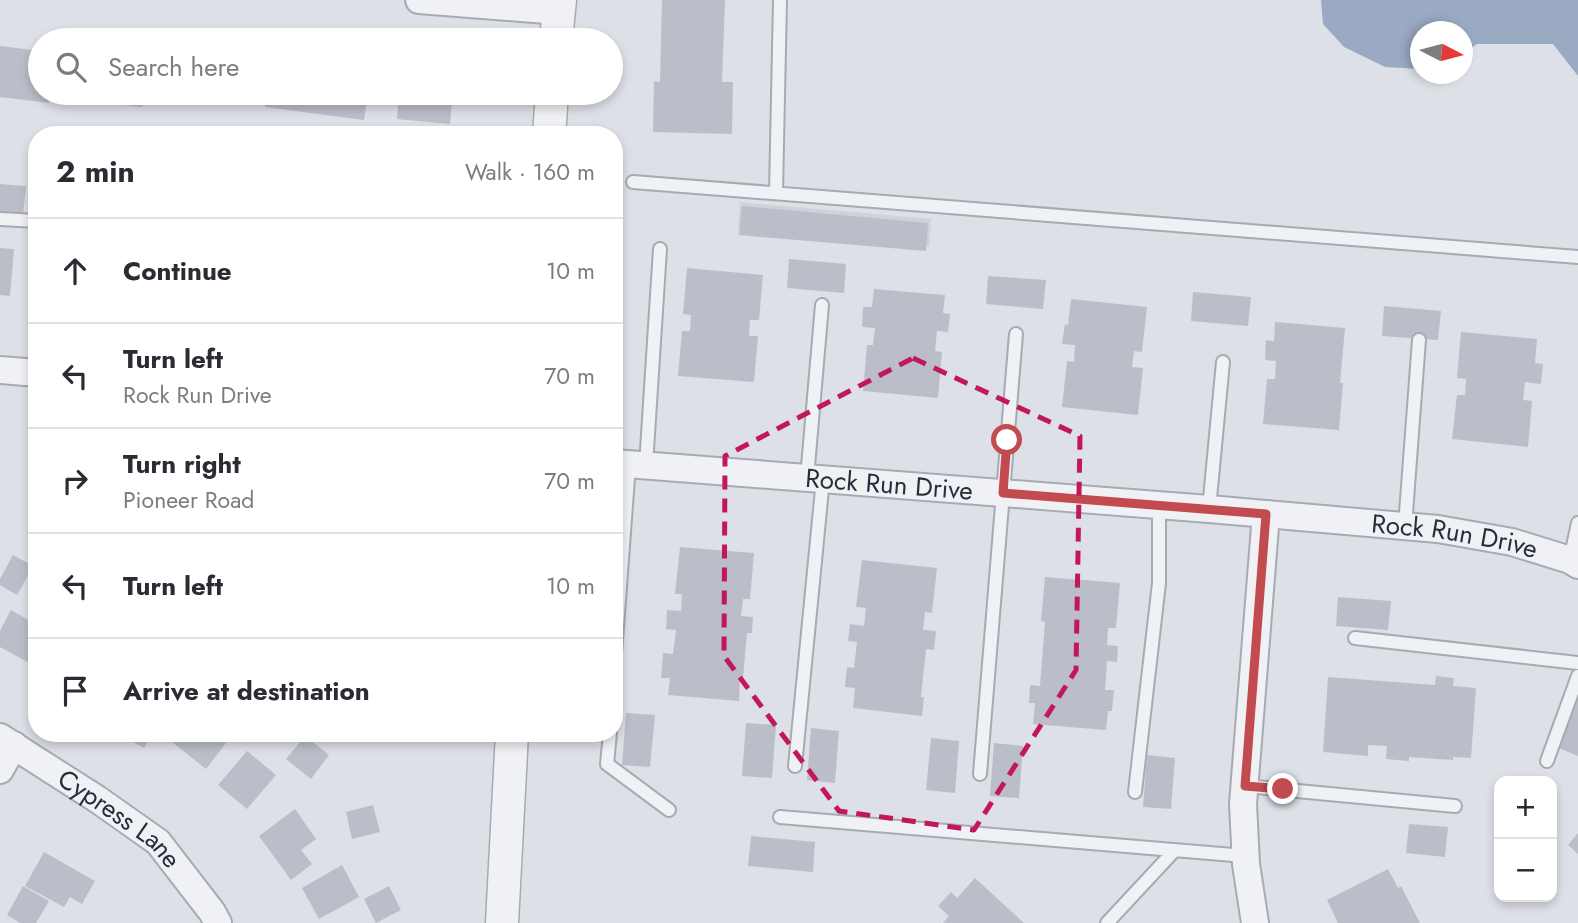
<!DOCTYPE html>
<html lang="en">
<head>
<meta charset="utf-8">
<style>
	:root { --surface:#fff; --page:#f7f7f7; --text:#2b2b33; --muted:#7c7c81; --line:#e1e1e2 }
	body { margin:0; font-family:Jost,sans-serif; background:var(--page); color:var(--text) }
	.controls { position:absolute; right:21px; bottom:21px; display:grid; overflow:hidden; border-radius:14px; box-shadow:0 4px 10px #0003 }
	.controls button { width:63px; height:63px; display:grid; place-items:center; padding:0; border:0; border-bottom:2px solid var(--line); background:var(--surface); color:var(--text); font:35px sans-serif }
	.compass { position:absolute; left:1410px; top:21px; width:63px; height:63px; border-radius:50%; background:var(--surface); box-shadow:0 4px 10px #0003; rotate:96deg }
	.stop { position:absolute; width:21px; height:21px; margin:-16px; border:5px solid #c24b4f; border-radius:50%; background:#fff }
	.stop.end { background:#c24b4f; border-color:#fff; box-shadow:0 2px 7px #0008 }
	.list { margin:0; padding:0; list-style:none }
	h2 { display:flex; justify-content:space-between; align-items:center; height:91px; margin:0; padding:0 28px; font-size:30px }
	h2 small { font-size:23px; font-weight:400; color:var(--muted) }
	.list li { display:grid; grid-template-columns:46px 1fr auto; gap:21px; align-items:center; box-sizing:border-box; height:105px; padding:0 28px; border-top:2px solid var(--line) }
	.list b { display:block; font-size:26px; white-space:nowrap }
	.list p { margin:0; font-size:23px; white-space:nowrap; color:var(--muted) }
	.list em { font-size:23px; font-style:normal; color:var(--muted) }
	.icon { flex:none; width:38px; height:38px; fill:none; stroke:currentColor; stroke-width:2; stroke-linecap:round; stroke-linejoin:round }
	.map { position:relative; flex:none; width:1578px; height:923px; overflow:hidden }
	.search { position:absolute; background:var(--surface); box-shadow:0 4px 10px #0003; left:28px; top:28px; width:595px; height:77px; display:flex; align-items:center; gap:18px; box-sizing:border-box; padding:0 24px; border-radius:38px; color:var(--muted); font-size:26px }
	.panel { position:absolute; background:var(--surface); box-shadow:0 4px 10px #0003; left:28px; top:126px; width:595px; height:616px; border-radius:28px }
	.map>svg:first-child { display:block }
</style>
</head>
<body>
<div class="map">
<svg width="1578" height="923" viewBox="0 0 1578 923">
	<rect width="100%" height="100%" fill="#dde0e6"/>
	<path fill="#cfd2da" d="M 740,202 L 931,219 L 929,246 L 738,230 Z"/>
	<path fill="#9baac3" d="M 1321,0 L 1578,0 L 1578,76 L 1553,44 L 1477,44 L 1463,54 L 1462,32 L 1420,32 L 1420,69 L 1385,67 L 1344,47 L 1323,24 Z"/>
	<path fill="#bbbec8" d="M 662,0 L 725,0 L 722,82 L 733,82 L 732,134 L 653,132 L 654,81 L 660,82 Z
		M 0,46 L 40,51 L 40,93 L 51,93 L 49,103 L 0,97 Z
		M 116,93 L 144,93 L 142,107 L 115,104 Z
		M 166,93 L 228,93 L 227,103 L 165,98 Z
		M 267,93 L 368,93 L 364,120 L 265,107 Z
		M 399,93 L 453,93 L 450,124 L 397,119 Z
		M 455,127 L 488,132 L 487,135 L 454,135 Z
		M 0,184 L 26,186 L 23,215 L 0,213 Z
		M 742,206 L 928,223 L 926,251 L 739,235 Z
		M 0,248 L 14,249 L 10,296 L 0,295 Z
		M 33,250 L 37,250 L 37,298 L 30,297 Z
		M 789,259 L 846,264 L 844,293 L 787,288 Z
		M 687,268 L 763,275 L 759,320 L 750,320 L 749,336 L 758,336 L 754,382 L 678,376 L 682,331 L 690,331 L 691,315 L 683,314 Z
		M 988,276 L 1046,280 L 1043,309 L 986,304 Z
		M 874,289 L 945,295 L 943,313 L 950,314 L 948,332 L 937,331 L 935,351 L 942,352 L 938,398 L 863,391 L 867,345 L 873,345 L 875,328 L 862,327 L 863,307 L 872,307 Z
		M 1193,292 L 1251,297 L 1248,326 L 1191,321 Z
		M 1071,299 L 1147,307 L 1142,352 L 1134,351 L 1132,367 L 1143,368 L 1138,415 L 1062,407 L 1067,361 L 1074,362 L 1075,345 L 1062,344 L 1065,324 L 1068,325 Z
		M 1384,306 L 1441,311 L 1438,340 L 1382,336 Z
		M 1275,322 L 1345,328 L 1340,383 L 1343,383 L 1339,430 L 1263,424 L 1267,379 L 1275,379 L 1276,361 L 1265,360 L 1266,340 L 1274,341 Z
		M 1461,332 L 1537,339 L 1535,363 L 1543,364 L 1541,384 L 1525,382 L 1523,400 L 1532,401 L 1528,447 L 1452,439 L 1457,395 L 1465,395 L 1466,379 L 1457,378 Z
		M 680,547 L 754,553 L 750,599 L 743,599 L 741,616 L 753,617 L 752,633 L 747,633 L 743,678 L 740,678 L 739,701 L 668,695 L 670,678 L 661,678 L 663,653 L 673,654 L 676,630 L 666,629 L 667,610 L 681,611 L 682,594 L 675,594 Z
		M 13,555 L 33,566 L 17,595 L 0,585 L 0,579 Z
		M 862,560 L 937,568 L 932,613 L 925,612 L 923,630 L 936,631 L 934,650 L 926,649 L 921,697 L 924,697 L 922,716 L 853,708 L 855,688 L 845,687 L 847,667 L 854,668 L 857,642 L 848,641 L 850,624 L 864,626 L 866,608 L 856,607 Z
		M 1045,577 L 1120,583 L 1116,628 L 1108,628 L 1107,645 L 1118,646 L 1117,662 L 1107,661 L 1105,690 L 1114,690 L 1112,711 L 1108,711 L 1106,730 L 1033,724 L 1035,703 L 1029,703 L 1030,685 L 1040,686 L 1045,622 L 1041,621 Z
		M 1338,597 L 1391,601 L 1388,630 L 1336,626 Z
		M 11,610 L 37,625 L 37,657 L 33,665 L 0,647 L 0,631 Z
		M 1436,676 L 1454,678 L 1453,686 L 1476,688 L 1471,758 L 1453,757 L 1453,760 L 1409,757 L 1409,761 L 1386,759 L 1387,746 L 1368,745 L 1368,756 L 1323,752 L 1328,677 L 1435,685 Z
		M 1575,698 L 1578,699 L 1578,756 L 1554,746 Z
		M 626,713 L 655,715 L 650,767 L 622,765 Z
		M 746,723 L 776,725 L 772,778 L 742,776 Z
		M 811,728 L 839,731 L 835,783 L 807,780 Z
		M 117,733 L 152,733 L 144,748 Z
		M 179,733 L 214,733 L 226,743 L 206,769 L 172,742 Z
		M 305,736 L 329,755 L 311,779 L 286,759 Z
		M 931,738 L 959,741 L 955,793 L 926,790 Z
		M 994,743 L 1023,746 L 1019,798 L 990,796 Z
		M 247,751 L 276,775 L 247,809 L 218,785 Z
		M 1147,755 L 1175,758 L 1171,809 L 1143,807 Z
		M 373,805 L 380,832 L 352,839 L 346,812 Z
		M 295,809 L 316,839 L 301,850 L 312,864 L 291,880 L 259,836 Z
		M 1409,824 L 1448,827 L 1445,857 L 1406,853 Z
		M 1578,833 L 1578,854 L 1568,845 Z
		M 751,836 L 815,842 L 813,872 L 748,866 Z
		M 44,852 L 95,881 L 82,904 L 70,897 L 64,907 L 25,886 Z
		M 342,865 L 359,897 L 319,919 L 302,888 Z
		M 1388,869 L 1398,888 L 1401,886 L 1420,923 L 1338,923 L 1327,900 Z
		M 975,878 L 1024,923 L 943,923 L 949,916 L 938,906 L 951,892 L 957,898 Z
		M 23,886 L 49,901 L 36,923 L 20,923 L 7,915 Z
		M 389,886 L 401,910 L 376,923 L 364,899 Z"/>
	<g fill="none" stroke-linecap="round" stroke-linejoin="round">
		<g stroke="#a7aab3" stroke-width="16">
			<path id="service" d="M 633,182 L 1578,257
				M 776,193 L 780,0
				M 0,219 L 37,221
				M 646,465 L 660,249
				M 807,478 L 822,305
				M 1209,509 L 1223,362
				M 1405,526 L 1419,340
				M 1570,560 L 1578,523
				M 1355,638 L 1578,663
				M 614,668 L 629,464
				M 610,733 L 607,764 L 669,810
				M 1547,761 L 1578,676
				M 795,766 L 823,479
				M 980,774 L 1016,334
				M 1245,786 L 1455,806
				M 1135,792 L 1159,583 L 1159,505
				M 780,817 L 1245,856
				M 1107,923 L 1175,850"/>
		</g>
		<g stroke="#a7aab3" stroke-width="30">
			<g id="minor">
				<path d="M 419,0 L 559,11"/>
				<path d="M 0,370 L 37,373"/>
				<path id="s1" d="M 614,463 L 1209,509 L 1438,529 L 1512,542 L 1570,560 L 1578,565"/>
				<path id="s2" d="M 0,737 L 97,799 L 158,842 L 212,912 L 218,923"/>
				<path d="M 0,770 L 14,745"/>
				<path d="M 1255,923 L 1246,864 L 1243,804 L 1266,514"/>
			</g>
		</g>
		<g stroke="#a7aab3" stroke-width="35">
			<path id="tertiary" d="M 556,40 L 560,0
				M 549,135 L 552,93
				M 502,923 L 512,733"/>
		</g>
		<use href="#service" stroke="#eff1f4" stroke-width="12"/>
		<use href="#minor" stroke="#eff1f4" stroke-width="26"/>
		<use href="#tertiary" stroke="#eff1f4" stroke-width="32"/>
	</g>
	<g fill="none" stroke-linecap="round" stroke-linejoin="round">
		<path stroke="#c24b4f" stroke-width="9" d="M 1007,440 L 1003,493 L 1266,514 L 1245,786 L 1283,789"/>
	</g>
	<path fill="none" stroke="#c2185b" stroke-width="5" stroke-dasharray="14 9" stroke-linejoin="round" d="M 913,358 L 1080,436 L 1076,670 L 974,830 L 839,811 L 724,656 L 725,456 Z"/>
	<g text-anchor="middle" dominant-baseline="central" stroke-width="5" stroke-linejoin="round" paint-order="stroke">
		<g font-size="26" fill="#282d3b" stroke="#eceff4">
			<text stroke="none"><textPath href="#s1" startOffset="276">Rock Run Drive</textPath></text>
			<text stroke="none"><textPath href="#s1" startOffset="844">Rock Run Drive</textPath></text>
			<text stroke="none"><textPath href="#s2" startOffset="145">Cypress Lane</textPath></text>
		</g>
	</g>
</svg>
<div class="controls">
<button>+</button>
<button>−</button>
</div>
<svg class="compass" viewBox="-18 -18 36 36"><path d="M0-13l5 13h-10z" fill="#e53935"/><path d="M0 13l5-13h-10z" fill="#7c7c81"/></svg>
<div class="stop" style="left:1007px;top:440px"></div>
<div class="stop end" style="left:1283px;top:789px"></div>
<div class="search"><svg class="icon" aria-label="search" viewBox="0 0 24 24"><circle cx="10" cy="10" r="6"/><path d="M15 15l6 6"/></svg>Search here</div>
<section class="panel">
<h2>2 min<small>Walk · 160 m</small></h2>
<ul class="list">
<li><svg class="icon" aria-label="ahead" viewBox="0 0 24 24"><path d="M12 20V5M6 11l6-6 6 6"/></svg><div><b>Continue</b></div><em>10 m</em></li>
<li><svg class="icon" aria-label="left" viewBox="0 0 24 24"><path d="M17 20v-9H6M10 6l-5 5 5 5"/></svg><div><b>Turn left</b><p>Rock Run Drive</p></div><em>70 m</em></li>
<li><svg class="icon" aria-label="right" viewBox="0 0 24 24"><path d="M7 20v-9h11M14 6l5 5-5 5"/></svg><div><b>Turn right</b><p>Pioneer Road</p></div><em>70 m</em></li>
<li><svg class="icon" aria-label="left" viewBox="0 0 24 24"><path d="M17 20v-9H6M10 6l-5 5 5 5"/></svg><div><b>Turn left</b></div><em>10 m</em></li>
<li><svg class="icon" aria-label="arrive" viewBox="0 0 24 24"><path d="M6 21V4h12l-3 4 3 4H6"/></svg><div><b>Arrive at destination</b></div></li>
</ul>
</section>
</div>
</body>
</html>
